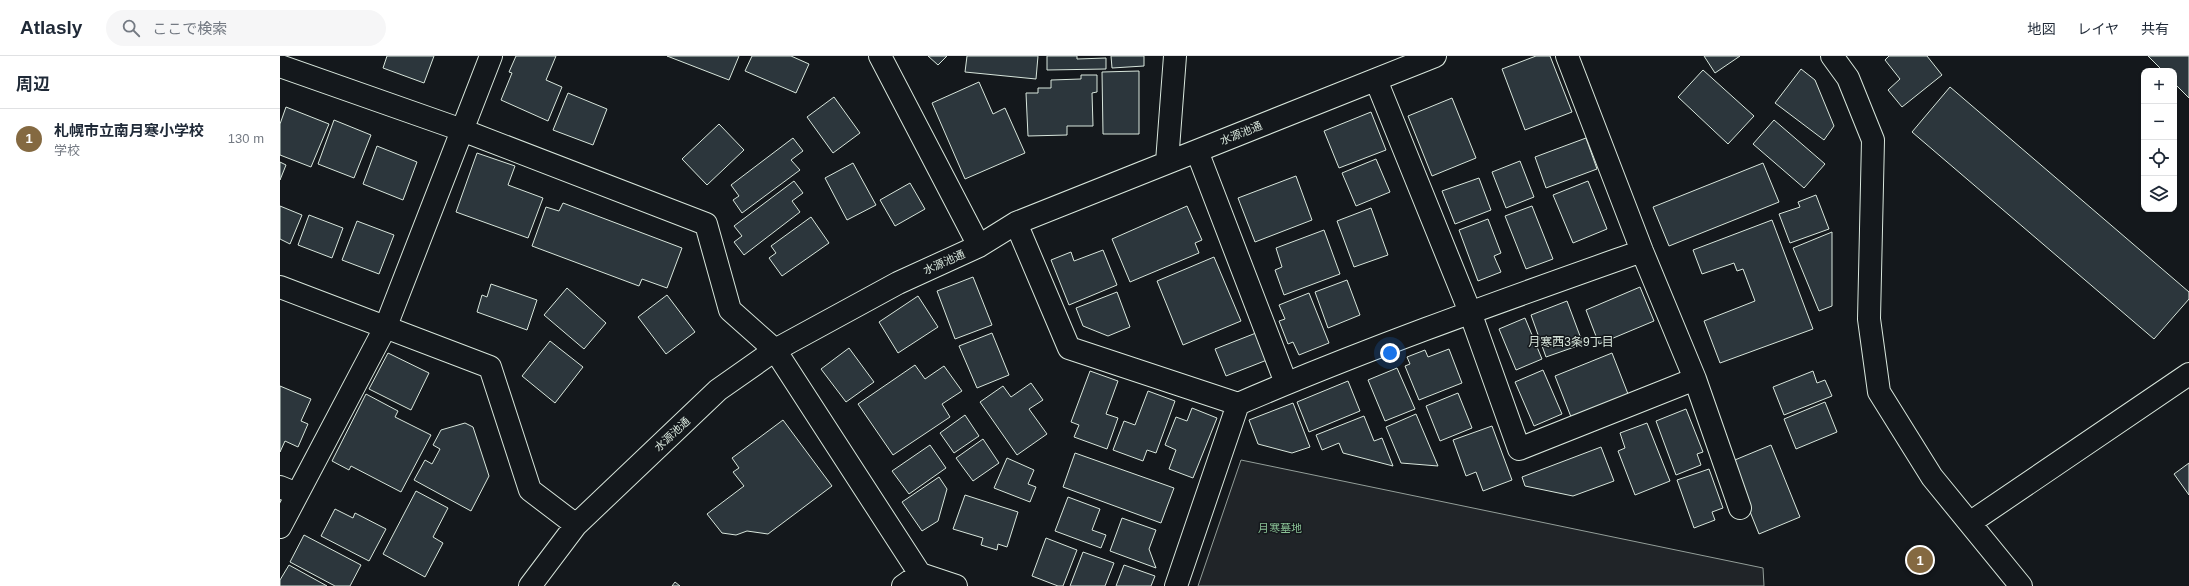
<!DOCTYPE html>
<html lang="ja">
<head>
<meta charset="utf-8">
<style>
	:root { --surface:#fff; --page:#f6f6f7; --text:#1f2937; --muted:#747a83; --line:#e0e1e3; --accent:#846941 }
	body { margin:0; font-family:Helvetica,"Noto Sans JP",sans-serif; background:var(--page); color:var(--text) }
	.controls { position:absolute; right:12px; top:12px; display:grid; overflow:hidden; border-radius:8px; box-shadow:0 1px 3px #0004 }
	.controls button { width:36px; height:36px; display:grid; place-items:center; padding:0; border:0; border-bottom:1px solid var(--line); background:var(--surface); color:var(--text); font:20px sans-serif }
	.you { position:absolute; left:1110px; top:297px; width:14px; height:14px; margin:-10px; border:3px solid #fff; border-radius:50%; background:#1a73e8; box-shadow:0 0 0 6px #1a73e833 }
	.badge { display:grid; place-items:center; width:26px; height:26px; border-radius:50%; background:var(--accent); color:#fff; font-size:13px; font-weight:700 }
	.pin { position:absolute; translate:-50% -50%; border:2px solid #fff; box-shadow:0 1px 4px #0006 }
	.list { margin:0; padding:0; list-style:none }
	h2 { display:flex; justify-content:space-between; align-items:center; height:52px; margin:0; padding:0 16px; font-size:17px }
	h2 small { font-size:13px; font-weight:400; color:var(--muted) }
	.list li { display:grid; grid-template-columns:26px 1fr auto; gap:12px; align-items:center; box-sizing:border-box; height:60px; padding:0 16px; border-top:1px solid var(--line) }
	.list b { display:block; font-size:15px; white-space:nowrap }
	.list p { margin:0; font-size:13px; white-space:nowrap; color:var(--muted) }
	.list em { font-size:13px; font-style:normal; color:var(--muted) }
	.icon { flex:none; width:22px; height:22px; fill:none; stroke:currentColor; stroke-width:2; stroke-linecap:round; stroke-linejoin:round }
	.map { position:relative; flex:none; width:1909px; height:530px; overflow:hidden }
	header { display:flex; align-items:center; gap:24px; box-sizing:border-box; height:56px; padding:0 20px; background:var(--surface); border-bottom:1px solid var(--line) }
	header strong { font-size:19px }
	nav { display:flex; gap:22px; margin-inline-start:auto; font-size:14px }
	.search { width:280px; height:36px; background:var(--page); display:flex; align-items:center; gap:10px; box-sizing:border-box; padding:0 14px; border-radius:22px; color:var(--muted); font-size:15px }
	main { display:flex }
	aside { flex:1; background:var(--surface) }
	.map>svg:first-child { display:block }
</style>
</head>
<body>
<header>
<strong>Atlasly</strong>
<div class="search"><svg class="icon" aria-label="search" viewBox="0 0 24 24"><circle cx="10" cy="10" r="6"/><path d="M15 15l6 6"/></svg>ここで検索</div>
<nav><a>地図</a><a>レイヤ</a><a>共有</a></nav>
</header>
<main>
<aside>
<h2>周辺<small></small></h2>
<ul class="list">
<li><span class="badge">1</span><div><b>札幌市立南月寒小学校</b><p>学校</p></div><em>130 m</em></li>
</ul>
</aside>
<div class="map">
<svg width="1909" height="530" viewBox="0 0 1909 530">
	<rect width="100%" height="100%" fill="#14181c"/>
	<path fill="#202428" stroke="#939e99" d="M 961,404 L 1483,512 L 1484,530 L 918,530 Z"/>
	<path fill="#2c363c" stroke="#d8e6dc" d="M 107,0 L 154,0 L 144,27 L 103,12 Z
		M 236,0 L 276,0 L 266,24 L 282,31 L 268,65 L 221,44 L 232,17 L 229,16 Z
		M 387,0 L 459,0 L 449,24 Z
		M 472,0 L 511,0 L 529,8 L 516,37 L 465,15 Z
		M 648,0 L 667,0 L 658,9 Z
		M 687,0 L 758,0 L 756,23 L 685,16 Z
		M 767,0 L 797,0 L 797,3 L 826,2 L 826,13 L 767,14 Z
		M 831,0 L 864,0 L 864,10 L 832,12 Z
		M 1256,0 L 1270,0 L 1292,56 L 1245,74 L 1222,13 Z
		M 1424,0 L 1460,0 L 1435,17 Z
		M 1609,0 L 1647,0 L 1662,19 L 1622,51 L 1608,34 L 1620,23 L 1605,4 Z
		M 1868,0 L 1909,0 L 1909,42 L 1894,27 L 1894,15 L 1883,15 Z
		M 1521,13 L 1535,24 L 1554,70 L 1544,84 L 1495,47 Z
		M 1423,14 L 1474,60 L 1448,88 L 1398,41 Z
		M 859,15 L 859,78 L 823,78 L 822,16 Z
		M 801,19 L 817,19 L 817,36 L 812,37 L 813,70 L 787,70 L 787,79 L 748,80 L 746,37 L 758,37 L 758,32 L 771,32 L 771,24 L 801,23 Z
		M 699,26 L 713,58 L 725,52 L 745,97 L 685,123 L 652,47 Z
		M 1670,31 L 1909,236 L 1909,243 L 1874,283 L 1632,76 Z
		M 288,37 L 327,53 L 313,89 L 273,74 Z
		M 554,41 L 580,77 L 553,97 L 527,61 Z
		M 1172,42 L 1196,102 L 1152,120 L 1128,60 Z
		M 6,51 L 49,68 L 31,111 L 0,99 L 0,68 Z
		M 1091,56 L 1106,94 L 1059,112 L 1044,75 Z
		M 54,64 L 91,79 L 74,122 L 38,108 Z
		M 1494,64 L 1545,108 L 1524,132 L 1473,88 Z
		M 439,68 L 464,94 L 427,129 L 402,103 Z
		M 513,82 L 523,95 L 511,104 L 520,114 L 462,157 L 453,144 L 459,140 L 451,129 Z
		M 1306,82 L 1317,113 L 1266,132 L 1255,101 Z
		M 97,90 L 137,106 L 123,144 L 83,128 Z
		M 197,97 L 235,110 L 228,129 L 263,142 L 248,182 L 176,156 Z
		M 1096,103 L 1110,136 L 1076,150 L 1062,117 Z
		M 1240,105 L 1254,141 L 1226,152 L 1212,116 Z
		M 0,106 L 6,109 L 0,124 Z
		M 573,107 L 596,149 L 567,164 L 545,122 Z
		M 1483,107 L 1499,146 L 1389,190 L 1373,151 Z
		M 1016,120 L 1032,164 L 975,186 L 958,142 Z
		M 1199,122 L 1211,154 L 1175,168 L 1162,135 Z
		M 514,125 L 523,137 L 512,145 L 520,156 L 464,199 L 454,186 L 462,180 L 454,170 Z
		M 1308,125 L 1327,173 L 1293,187 L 1273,139 Z
		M 630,127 L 645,153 L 615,170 L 600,144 Z
		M 1536,139 L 1549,173 L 1510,187 L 1499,158 L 1520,151 L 1518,146 Z
		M 283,147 L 402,192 L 387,232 L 362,223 L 359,230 L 252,190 L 266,151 L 279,155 Z
		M 0,150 L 22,159 L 10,188 L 0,183 Z
		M 907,150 L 922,184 L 915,187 L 919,197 L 850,226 L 832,183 Z
		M 1252,150 L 1273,203 L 1246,213 L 1225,160 Z
		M 1091,152 L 1108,199 L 1074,211 L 1057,165 Z
		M 29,159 L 63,172 L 52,202 L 18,189 Z
		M 531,161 L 549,187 L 502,220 L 489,202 L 496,197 L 491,190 Z
		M 1208,163 L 1221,197 L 1214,200 L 1221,216 L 1198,225 L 1179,174 Z
		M 1492,164 L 1533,273 L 1440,307 L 1424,265 L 1475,245 L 1463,213 L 1457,215 L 1454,207 L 1422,218 L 1413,194 Z
		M 77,165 L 114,179 L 99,218 L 62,204 Z
		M 1044,174 L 1060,218 L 1004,239 L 995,214 L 1002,211 L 996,192 Z
		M 1552,176 L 1552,250 L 1539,255 L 1513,192 Z
		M 823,194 L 837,229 L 789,249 L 771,204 L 791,196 L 794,205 Z
		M 934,201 L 961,265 L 903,289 L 877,225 Z
		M 693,221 L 712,269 L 675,283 L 657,235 Z
		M 1067,224 L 1080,259 L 1048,272 L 1035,236 Z
		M 211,228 L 257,244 L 247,274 L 197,256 L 202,239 L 207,241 Z
		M 1360,231 L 1374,265 L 1319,288 L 1306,254 Z
		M 287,232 L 326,267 L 304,293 L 264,259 Z
		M 837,236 L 850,271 L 828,280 L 803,270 L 796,252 Z
		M 1029,237 L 1049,287 L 1019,299 L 1013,286 L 1008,288 L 999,265 L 1005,263 L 999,249 Z
		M 387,239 L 415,276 L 386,298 L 358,261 Z
		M 638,240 L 658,271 L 618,297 L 599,266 Z
		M 1287,245 L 1303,288 L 1266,301 L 1251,259 Z
		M 1245,262 L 1262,303 L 1236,314 L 1219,273 Z
		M 712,277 L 729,319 L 697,332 L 679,290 Z
		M 976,277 L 987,304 L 946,320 L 935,293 Z
		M 270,285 L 303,311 L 275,347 L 242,320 Z
		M 569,292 L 594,326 L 566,346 L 541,313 Z
		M 1169,293 L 1182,327 L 1139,344 L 1125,310 L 1130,308 L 1127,301 L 1145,294 L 1148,301 Z
		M 108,297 L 149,317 L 131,354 L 89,333 Z
		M 1332,297 L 1348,338 L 1291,361 L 1275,320 Z
		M 635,309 L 645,323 L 664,310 L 682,335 L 662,348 L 670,361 L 613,399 L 578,348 Z
		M 1117,312 L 1135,353 L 1105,365 L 1088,324 Z
		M 1263,314 L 1282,358 L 1254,370 L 1235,326 Z
		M 810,315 L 838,325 L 826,358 L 838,362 L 827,393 L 794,381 L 799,369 L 791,366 Z
		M 1533,315 L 1537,327 L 1545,324 L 1552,340 L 1504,359 L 1493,331 Z
		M 1068,325 L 1080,355 L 1029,376 L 1017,346 Z
		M 751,327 L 763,344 L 749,353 L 767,378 L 737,399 L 700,346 L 723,330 L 731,341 Z
		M 0,330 L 31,343 L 21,365 L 28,368 L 18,391 L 5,385 L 0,396 Z
		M 868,335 L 895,345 L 876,397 L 867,394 L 863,405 L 833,394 L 844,365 L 855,369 Z
		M 1178,337 L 1192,372 L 1160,385 L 1146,350 Z
		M 86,338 L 118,355 L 115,361 L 151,379 L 121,436 L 71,410 L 69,414 L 52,405 Z
		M 1545,346 L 1557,376 L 1516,393 L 1504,363 Z
		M 1013,347 L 1030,391 L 1012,397 L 978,388 L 969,364 Z
		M 912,352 L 937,362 L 913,422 L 889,413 L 896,394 L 885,389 L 896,361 L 907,365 Z
		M 1406,353 L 1423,396 L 1417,398 L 1421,409 L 1396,419 L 1376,365 Z
		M 1136,358 L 1158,410 L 1121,407 L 1106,371 Z
		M 685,359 L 699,380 L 674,397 L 660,377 Z
		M 1084,360 L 1094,385 L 1102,382 L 1113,410 L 1063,397 L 1059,387 L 1042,394 L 1036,379 Z
		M 503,364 L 552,430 L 488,478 L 467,475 L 456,479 L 442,477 L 427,458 L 464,430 L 453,416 L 459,412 L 452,402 Z
		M 185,367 L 193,371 L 209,420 L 191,455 L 134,424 L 145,404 L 152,408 L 160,393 L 153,389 L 161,374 Z
		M 1367,367 L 1390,425 L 1355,439 L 1338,395 L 1345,392 L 1340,377 Z
		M 1212,370 L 1232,424 L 1203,435 L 1196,416 L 1186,420 L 1173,384 Z
		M 703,383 L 719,407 L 693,425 L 676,402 Z
		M 650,389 L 666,412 L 629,438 L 612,415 Z
		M 1491,389 L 1520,461 L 1479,478 L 1450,406 Z
		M 1321,391 L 1334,425 L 1293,440 L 1245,430 L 1242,421 Z
		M 795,397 L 894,432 L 881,467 L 783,431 Z
		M 727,402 L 754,414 L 748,428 L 756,431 L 750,446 L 714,432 Z
		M 1909,407 L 1909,439 L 1894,418 Z
		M 1429,413 L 1443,452 L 1432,456 L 1435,464 L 1414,472 L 1397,424 Z
		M 659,421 L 667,433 L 658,465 L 642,475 L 622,446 Z
		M 136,435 L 168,452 L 153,481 L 163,487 L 145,521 L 103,498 Z
		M 685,439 L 738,456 L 727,491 L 718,488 L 717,494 L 701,489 L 703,482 L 673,473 Z
		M 788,441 L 820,453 L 812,474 L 826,479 L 821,492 L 775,475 Z
		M 55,453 L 73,462 L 75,457 L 106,473 L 89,505 L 41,480 Z
		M 842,462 L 876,474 L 869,493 L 876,512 L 830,495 Z
		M 24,479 L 81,509 L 70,530 L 55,530 L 10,506 Z
		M 766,482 L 797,494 L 783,530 L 778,530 L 752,520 Z
		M 803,496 L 834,507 L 825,530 L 790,530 Z
		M 9,509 L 47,530 L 0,530 L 0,524 Z
		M 844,509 L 875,520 L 871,530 L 836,530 Z
		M 395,526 L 400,530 L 392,530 Z"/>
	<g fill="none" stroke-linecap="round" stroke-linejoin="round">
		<g stroke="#d8e6dc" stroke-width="24">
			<path id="minor" d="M 600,0 L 699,190
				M 1287,0 L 1362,195 L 1415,323 L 1460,452
				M 1552,0 L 1568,22 L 1593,84 L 1589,263 L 1599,336 L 1652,421 L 1741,530
				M 0,10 L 182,74 L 426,168 L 450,254 L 495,294 L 640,518 L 676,530
				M 1096,24 L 1190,256 L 1239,393 L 1415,323
				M 917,95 L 1006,327
				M 887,106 L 895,0
				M 736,167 L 789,292 L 958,348
				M 0,231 L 210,311 L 250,434 L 296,469
				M 0,431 L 17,438
				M 1691,466 L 1909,318
				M 0,471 L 106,270 L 211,0
				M 250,530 L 296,469 L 438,334 L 495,294 L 618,227 L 699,190 L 736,167 L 1155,0
				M 623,530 L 640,518
				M 896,530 L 958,348 C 1090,291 1227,243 1362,195"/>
		</g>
		<use href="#minor" stroke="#14181c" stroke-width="22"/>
	</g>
	<g text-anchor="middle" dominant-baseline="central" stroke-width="3" stroke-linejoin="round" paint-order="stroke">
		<g font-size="11" fill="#d8e6dc" stroke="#14181c">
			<text transform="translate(961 77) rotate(-22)">水源池通</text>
			<text transform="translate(664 206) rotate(-24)">水源池通</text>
			<text transform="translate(392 378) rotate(-43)">水源池通</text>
		</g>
		<g font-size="11" fill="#8ac095" stroke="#14181c">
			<text x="1000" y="472">月寒墓地</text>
		</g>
		<g font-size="12" fill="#d8e6dc" stroke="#14181c">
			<text x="1291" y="286">月寒西3条9丁目</text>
		</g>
	</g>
</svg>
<div class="controls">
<button>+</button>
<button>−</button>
<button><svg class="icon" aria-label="locate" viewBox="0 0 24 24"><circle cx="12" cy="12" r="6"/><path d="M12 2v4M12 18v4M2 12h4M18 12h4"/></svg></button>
<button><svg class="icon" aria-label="layers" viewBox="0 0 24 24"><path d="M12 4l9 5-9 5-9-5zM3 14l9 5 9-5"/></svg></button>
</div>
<div class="you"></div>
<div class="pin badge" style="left:1640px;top:504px">1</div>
</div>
</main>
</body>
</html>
